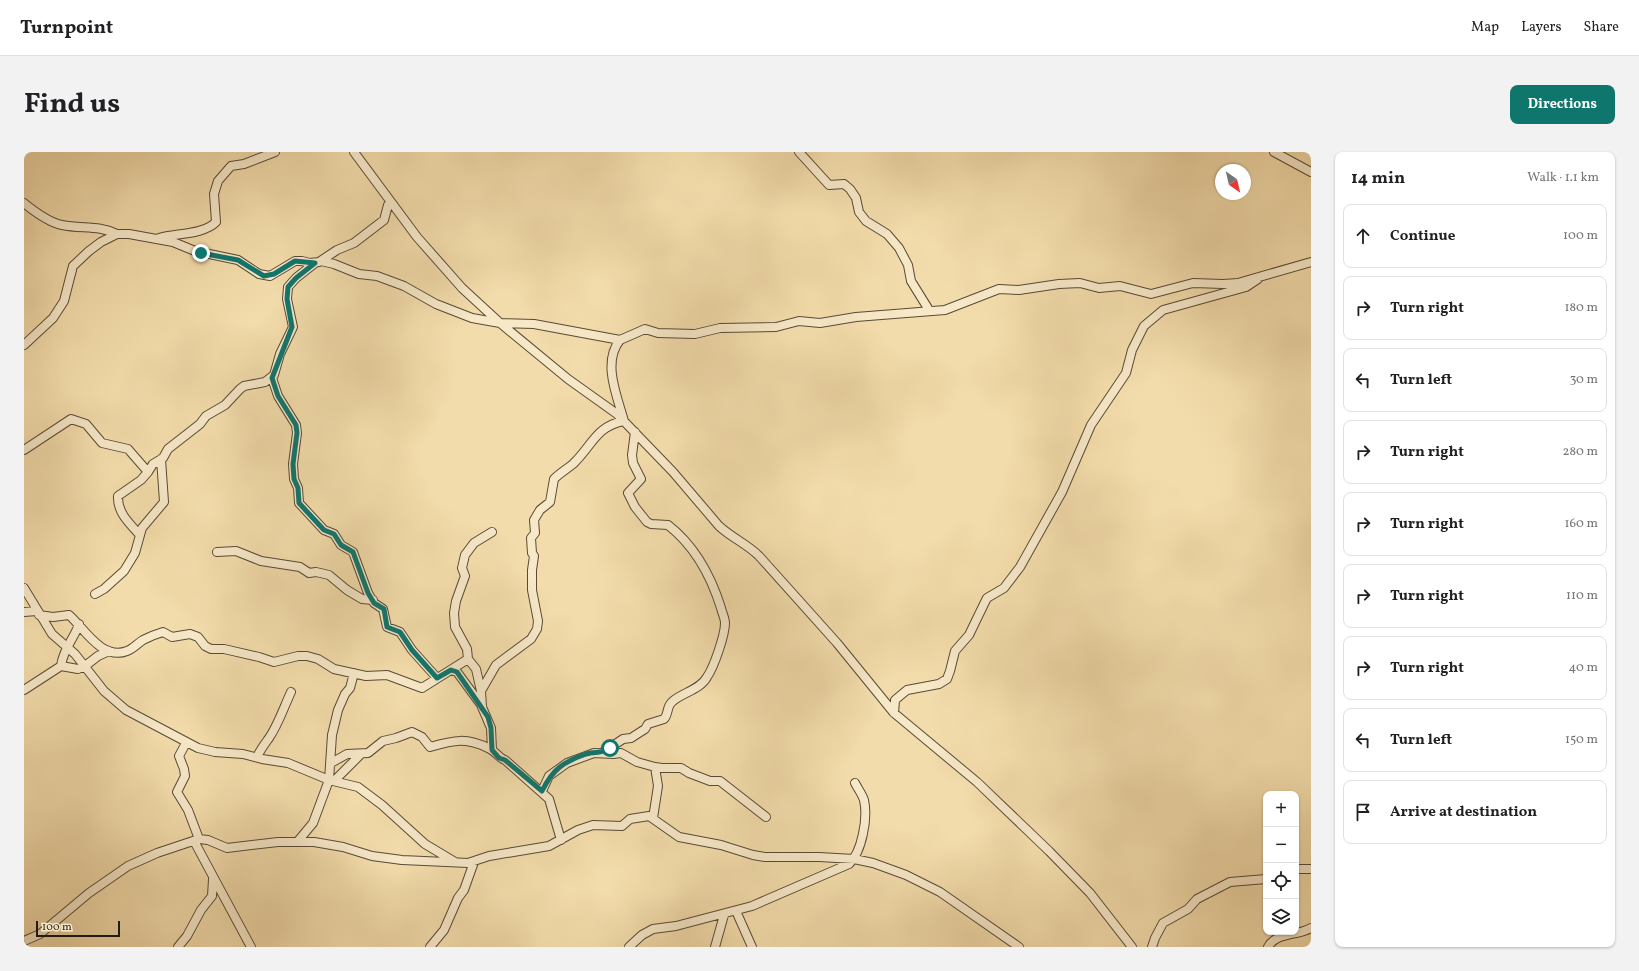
<!DOCTYPE html>
<html lang="en">
<head>
<meta charset="utf-8">
<style>
	:root { --surface:#fff; --page:#f2f2f2; --text:#202124; --muted:#757577; --line:#e0e0e0; --accent:#0f766e }
	body { margin:0; font-family:Vollkorn,serif; background:var(--page); color:var(--text) }
	.controls { position:absolute; right:12px; bottom:12px; display:grid; overflow:hidden; border-radius:8px; box-shadow:0 1px 3px #0004 }
	.controls button { width:36px; height:36px; display:grid; place-items:center; padding:0; border:0; border-bottom:1px solid var(--line); background:var(--surface); color:var(--text); font:20px sans-serif }
	.compass { position:absolute; left:1191px; top:12px; width:36px; height:36px; border-radius:50%; background:var(--surface); box-shadow:0 1px 3px #0004; rotate:146deg }
	.scale { position:absolute; left:12px; bottom:10px; width:84px; box-sizing:border-box; padding-left:4px; border:2px solid #241a10; border-top:0; font-size:11px; line-height:14px; white-space:nowrap; color:#241a10; -webkit-text-stroke:3px #f7e8c8; paint-order:stroke }
	.stop { position:absolute; width:12px; height:12px; margin:-9px; border:3px solid #0f766e; border-radius:50%; background:#fff }
	.stop.end { background:#0f766e; border-color:#fff; box-shadow:0 1px 4px #0008 }
	.list { margin:0; padding:0; list-style:none }
	h2 { display:flex; justify-content:space-between; align-items:center; height:52px; margin:0; padding:0 16px; font-size:17px }
	h2 small { font-size:13px; font-weight:400; color:var(--muted) }
	.list li { display:grid; grid-template-columns:26px 1fr auto; gap:12px; align-items:center; box-sizing:border-box; height:64px; margin:0 8px 8px; padding:0 8px; border:1px solid var(--line); border-radius:8px }
	.list b { display:block; font-size:15px; white-space:nowrap }
	.list em { font-size:13px; font-style:normal; color:var(--muted) }
	.icon { flex:none; width:22px; height:22px; fill:none; stroke:currentColor; stroke-width:2; stroke-linecap:round; stroke-linejoin:round }
	.map { position:relative; flex:none; width:1287px; height:795px; overflow:hidden; border-radius:8px }
	header { display:flex; align-items:center; gap:24px; box-sizing:border-box; height:56px; padding:0 20px; background:var(--surface); border-bottom:1px solid var(--line) }
	header strong { font-size:19px }
	nav { display:flex; gap:22px; margin-inline-start:auto; font-size:14px }
	.intro { display:flex; align-items:center; justify-content:space-between; box-sizing:border-box; height:96px; padding:0 24px }
	h1 { margin:0; font-size:28px }
	.button { padding:10px 18px; border-radius:8px; background:var(--accent); color:#fff; font-size:14px; font-weight:700 }
	main { display:flex; gap:24px; padding:0 24px }
	aside { flex:1; background:var(--surface); border-radius:8px; box-shadow:0 1px 3px #0004 }
	.map>svg:first-child { display:block }
</style>
</head>
<body>
<header>
<strong>Turnpoint</strong>
<nav><a>Map</a><a>Layers</a><a>Share</a></nav>
</header>
<div class="intro"><h1>Find us</h1><a class="button">Directions</a></div>
<main>
<div class="map">
<svg width="1287" height="795" viewBox="0 0 1287 795">
	<rect width="100%" height="100%" fill="#f3dcab"/>
	<filter id="stains"><feTurbulence type="fractalNoise" baseFrequency=".005" numOctaves="4"/><feColorMatrix values="0 0 0 0 .2 0 0 0 0 .09 0 0 0 0 .02 0 0 0 .5 -.17"/></filter>
	<radialGradient id="worn" r=".72"><stop offset=".6" stop-color="#630" stop-opacity="0"/><stop offset="1" stop-color="#630" stop-opacity=".3"/></radialGradient>
	<g fill="none" stroke-linecap="round" stroke-linejoin="round">
		<g stroke="#584a37" stroke-width="10">
			<path id="minor" d="M 330,0 L 393,85 L 438,136 L 476,171 L 544,227 L 593,262 L 649,320 L 695,374 C 708,386 723,392 735,404 L 813,491 L 870,561 L 953,630 L 1025,699 L 1066,741 L 1108,795
				M 775,0 L 805,33 L 820,32 L 826,37 L 832,46 L 835,60 L 842,69 L 863,82 L 875,96 L 884,113 L 887,129 L 905,158
				M 1250,0 L 1287,20
				M 0,51 C 11,60 24,70 38,73 C 58,77 75,73 93,82
				M 135,86 C 152,81 179,83 192,70 L 190,42 L 194,29 L 207,14 L 220,12 L 251,0
				M 297,109 L 310,112 L 335,122 L 353,124 L 380,134 L 412,152 L 448,166 L 476,171 L 510,172 L 596,188 L 621,177 L 634,181 L 671,182 L 696,176 L 752,175 L 775,169 L 796,171 L 832,165 L 921,158 L 975,137 L 995,138 L 1035,132 L 1056,131 L 1075,136 L 1096,134 L 1127,142 L 1169,131 L 1199,132 L 1214,131 L 1287,110
				M 0,193 L 29,166 L 40,149 L 49,114 L 65,99 L 77,90 L 93,82 L 105,82 L 149,90 L 171,99 L 214,108 L 235,122 L 246,124 L 271,109 L 278,109 L 286,111 L 295,110 L 313,98 L 330,91 L 360,68 L 364,53 L 367,50
				M 248,226 L 254,244 L 272,273 L 273,281 L 269,312 L 270,327 L 274,336 L 275,351 L 300,378 L 310,382 L 317,393 L 329,400 L 344,441 L 350,451 L 359,457 L 363,475 L 376,480 L 388,498 L 413,526
				M 0,298 L 47,267 L 62,272 L 78,291 L 104,297 L 124,320 L 129,312 L 139,306 L 144,297 L 176,272 L 182,264 L 201,253 L 216,237 L 220,234 L 241,230 L 250,223 L 256,202 L 269,175 L 263,147 L 264,135 L 272,126 L 291,111
				M 115,382 C 105,371 93,360 94,344 L 117,328 L 124,320
				M 193,400 L 212,399 L 237,409 L 276,415 L 285,421 L 292,420 L 305,423 L 323,438 L 338,447 L 349,448
				M 0,436 L 28,482 L 51,502 L 80,539 L 102,558 L 174,596 L 191,600 L 219,602 L 238,607 L 264,611 L 305,628 L 334,635 L 358,653 L 401,692 L 431,710
				M 71,442 L 80,437 L 100,419 L 111,401 L 118,376 L 140,350 L 137,307
				M 0,460 L 13,459
				M 15,463 L 29,465 L 45,463 C 60,476 78,509 103,499 C 109,497 114,491 119,488 C 125,485 132,482 139,480 L 148,485 L 166,482 L 174,485 L 181,494 L 187,497 L 200,497 L 235,505 L 250,510 L 274,504 L 283,504 L 294,507 L 310,517 L 342,524 L 363,523 L 398,536 L 444,507
				M 37,514 L 54,517 L 61,514 L 74,504 L 85,499
				M 427,518 L 433,520 L 458,554
				M 0,538 L 37,514 C 39,497 50,487 55,472
				M 457,539 L 452,517 L 444,507 L 443,497 L 431,475 L 430,461 L 432,449 L 441,424 L 438,416 L 441,403 L 450,391 L 468,380
				M 870,561 L 871,548 L 883,538 L 915,532 L 923,527 L 926,519 L 931,499 L 945,483 L 960,452 L 963,446 L 980,436 L 996,415 L 1038,340 L 1067,273 L 1102,221 L 1108,198 L 1120,174 L 1139,158 L 1222,135 L 1234,127
				M 162,591 L 155,604 L 160,617 L 161,624 L 153,640 L 164,658 L 175,687
				M 468,598 L 467,576 L 458,555 L 457,539 L 472,513 L 507,487 L 513,477 L 514,469 L 508,438 L 508,418 L 510,404 L 508,401 L 507,386 L 511,381 L 510,368 L 516,358 L 526,350 L 530,327 C 536,321 543,317 549,312 C 568,294 572,274 600,269 C 593,244 578,210 596,188
				M 578,601 L 599,587 L 607,586 L 621,577 L 624,572 L 640,567 C 645,562 642,554 649,549 C 658,541 677,537 683,525 C 690,515 701,483 701,471 C 701,466 698,461 697,456 C 687,424 671,394 644,373 L 627,372 L 623,370 L 611,355 L 604,341 L 617,327 L 609,311 L 608,303 L 611,280
				M 233,605 C 236,598 240,593 245,586 C 254,573 260,555 267,540
				M 307,611 L 323,602 L 344,601 L 359,589 L 372,586 L 388,580 L 398,585 L 406,595 C 430,588 443,585 466,597 C 472,600 475,606 481,608 L 525,647 L 537,688
				M 631,615 L 638,616 L 657,616 L 665,621 L 686,629 L 696,629 L 742,665
				M 310,629 L 337,602
				M 518,639 L 525,624 L 543,611 L 570,601 L 589,602 L 597,601 L 613,610 L 631,615 L 634,634 L 629,666
				M 170,689 L 227,795
				M 274,689 L 289,671 L 305,628 L 308,583 L 314,558 L 321,542 L 326,536 L 330,521
				M 1272,717 L 1287,717
				M 712,759 L 728,795
				M 0,789 L 16,782 L 65,741 L 104,714 L 133,701 L 175,687 L 184,688 L 203,696 L 254,690 L 290,690 L 319,695 L 348,704 L 378,708 L 444,711 L 465,704 L 525,694 L 554,678 L 569,673 L 598,674 L 606,667 L 625,664 L 655,685 L 697,693 L 729,703 L 741,705 L 795,705 L 830,707 L 849,711 L 882,723 L 916,740 L 995,795
				M 154,795 L 163,784 L 177,758 L 188,744 L 189,727
				M 406,795 L 420,778 L 434,746 L 440,738 L 450,710
				M 605,795 L 618,783 L 629,777 L 652,774 L 728,754 L 825,712 C 838,700 844,666 840,648 C 838,642 834,637 831,631
				M 691,795 L 700,763
				M 1128,795 L 1131,786 L 1139,771 L 1164,757 L 1173,747 L 1206,730 L 1242,727
				M 1244,795 C 1252,780 1274,784 1287,776"/>
		</g>
		<use href="#minor" stroke="#f7e8c8" stroke-width="8"/>
	</g>
	<g fill="none" stroke-linecap="round" stroke-linejoin="round">
		<path stroke="#0f766e" stroke-width="5" d="M 177,101 L 214,108 L 240,124 L 250,122 L 271,109 L 291,111 L 272,126 L 264,135 L 263,147 L 268,175 L 248,226 L 254,244 L 272,273 L 273,281 L 269,312 L 270,327 L 274,336 L 275,351 L 300,378 L 310,382 L 317,393 L 329,400 L 344,441 L 350,451 L 360,457 L 363,475 L 376,480 L 388,498 L 413,526 L 427,518 L 433,520 L 464,565 L 467,576 L 468,598 L 475,606 L 481,608 L 518,639 C 529,617 539,610 562,602 C 573,599 575,603 586,596"/>
	</g>
	<rect width="100%" height="100%" filter="url(#stains)"/>
	<rect width="100%" height="100%" fill="url(#worn)"/>
</svg>
<div class="controls">
<button>+</button>
<button>−</button>
<button><svg class="icon" aria-label="locate" viewBox="0 0 24 24"><circle cx="12" cy="12" r="6"/><path d="M12 2v4M12 18v4M2 12h4M18 12h4"/></svg></button>
<button><svg class="icon" aria-label="layers" viewBox="0 0 24 24"><path d="M12 4l9 5-9 5-9-5zM3 14l9 5 9-5"/></svg></button>
</div>
<svg class="compass" viewBox="-18 -18 36 36"><path d="M0-13l5 13h-10z" fill="#e53935"/><path d="M0 13l5-13h-10z" fill="#757577"/></svg>
<div class="scale">100 m</div>
<div class="stop" style="left:586px;top:596px"></div>
<div class="stop end" style="left:177px;top:101px"></div>
</div>
<aside>
<h2>14 min<small>Walk · 1.1 km</small></h2>
<ul class="list">
<li><svg class="icon" aria-label="ahead" viewBox="0 0 24 24"><path d="M12 20V5M6 11l6-6 6 6"/></svg><div><b>Continue</b></div><em>100 m</em></li>
<li><svg class="icon" aria-label="right" viewBox="0 0 24 24"><path d="M7 20v-9h11M14 6l5 5-5 5"/></svg><div><b>Turn right</b></div><em>180 m</em></li>
<li><svg class="icon" aria-label="left" viewBox="0 0 24 24"><path d="M17 20v-9H6M10 6l-5 5 5 5"/></svg><div><b>Turn left</b></div><em>30 m</em></li>
<li><svg class="icon" aria-label="right" viewBox="0 0 24 24"><path d="M7 20v-9h11M14 6l5 5-5 5"/></svg><div><b>Turn right</b></div><em>280 m</em></li>
<li><svg class="icon" aria-label="right" viewBox="0 0 24 24"><path d="M7 20v-9h11M14 6l5 5-5 5"/></svg><div><b>Turn right</b></div><em>160 m</em></li>
<li><svg class="icon" aria-label="right" viewBox="0 0 24 24"><path d="M7 20v-9h11M14 6l5 5-5 5"/></svg><div><b>Turn right</b></div><em>110 m</em></li>
<li><svg class="icon" aria-label="right" viewBox="0 0 24 24"><path d="M7 20v-9h11M14 6l5 5-5 5"/></svg><div><b>Turn right</b></div><em>40 m</em></li>
<li><svg class="icon" aria-label="left" viewBox="0 0 24 24"><path d="M17 20v-9H6M10 6l-5 5 5 5"/></svg><div><b>Turn left</b></div><em>150 m</em></li>
<li><svg class="icon" aria-label="arrive" viewBox="0 0 24 24"><path d="M6 21V4h12l-3 4 3 4H6"/></svg><div><b>Arrive at destination</b></div></li>
</ul>
</aside>
</main>
</body>
</html>
